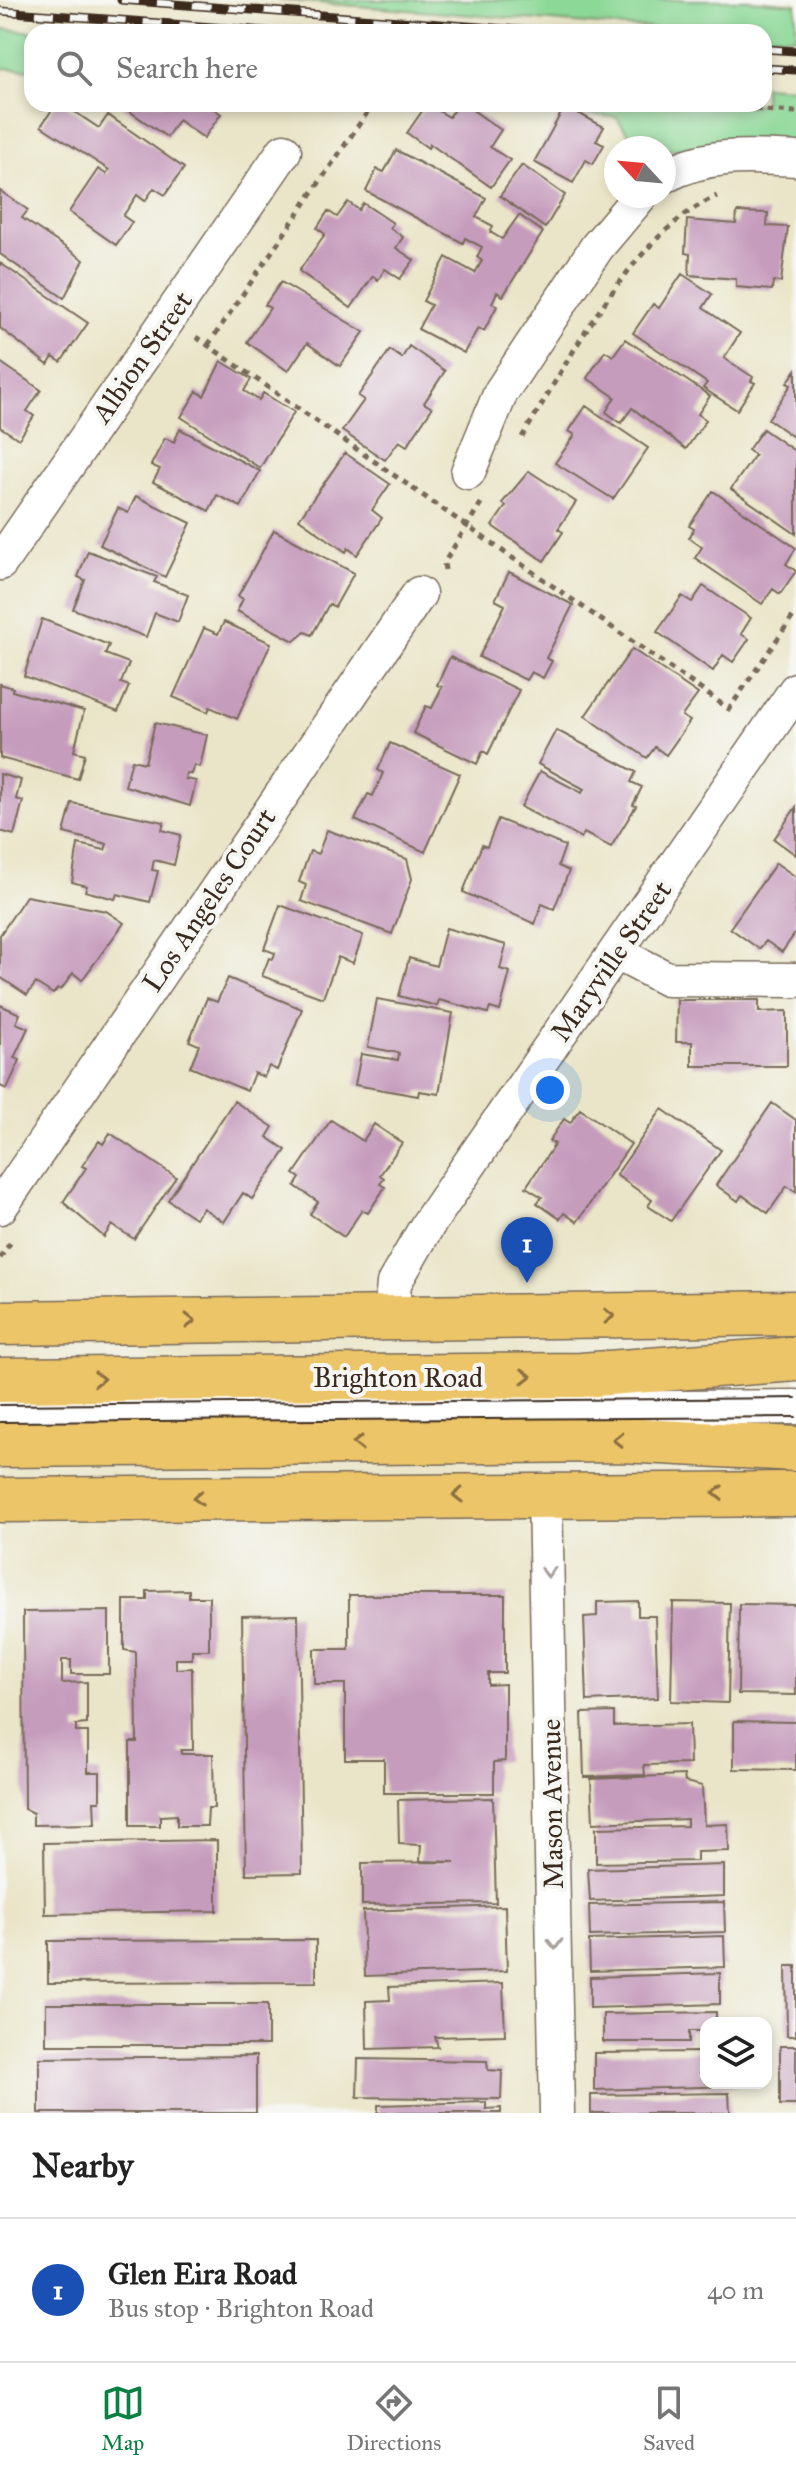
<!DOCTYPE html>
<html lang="en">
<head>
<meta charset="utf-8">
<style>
	:root { --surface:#fff; --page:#f6f6f6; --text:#222; --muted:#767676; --line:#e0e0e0; --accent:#0b8043 }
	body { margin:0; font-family:"IM FELL Great Primer",serif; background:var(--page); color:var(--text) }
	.controls { position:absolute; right:24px; bottom:24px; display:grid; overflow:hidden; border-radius:16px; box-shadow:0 4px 12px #0003 }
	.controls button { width:72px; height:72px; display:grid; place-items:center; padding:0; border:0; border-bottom:2px solid var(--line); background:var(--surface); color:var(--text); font:40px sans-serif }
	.compass { position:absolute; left:604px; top:136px; width:72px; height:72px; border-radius:50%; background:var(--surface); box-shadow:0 4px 12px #0003; rotate:296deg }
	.you { position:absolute; left:550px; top:1090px; width:28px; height:28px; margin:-20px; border:6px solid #fff; border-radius:50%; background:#1a73e8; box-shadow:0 0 0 12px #1a73e833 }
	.badge { display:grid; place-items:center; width:52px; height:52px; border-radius:50%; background:var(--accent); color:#fff; font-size:26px; font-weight:700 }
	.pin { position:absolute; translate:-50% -66px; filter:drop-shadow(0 2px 4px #0008) }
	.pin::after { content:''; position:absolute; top:42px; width:28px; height:24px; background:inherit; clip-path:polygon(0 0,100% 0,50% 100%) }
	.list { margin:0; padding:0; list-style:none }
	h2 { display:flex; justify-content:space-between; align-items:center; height:104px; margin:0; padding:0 32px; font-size:34px }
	h2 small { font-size:26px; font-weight:400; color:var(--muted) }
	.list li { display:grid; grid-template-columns:52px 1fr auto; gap:24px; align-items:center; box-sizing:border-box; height:144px; padding:0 32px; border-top:2px solid var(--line) }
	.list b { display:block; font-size:30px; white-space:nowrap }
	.list p { margin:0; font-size:26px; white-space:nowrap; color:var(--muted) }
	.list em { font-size:26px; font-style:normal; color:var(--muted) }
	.icon { flex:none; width:44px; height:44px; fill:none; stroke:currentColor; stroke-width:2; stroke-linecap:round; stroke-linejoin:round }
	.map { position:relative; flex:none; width:796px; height:2113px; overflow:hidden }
	.search { position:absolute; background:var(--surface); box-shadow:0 4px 12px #0003; left:24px; right:24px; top:24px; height:88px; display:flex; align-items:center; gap:20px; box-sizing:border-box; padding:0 28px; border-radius:24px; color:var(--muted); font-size:30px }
	.sheet { height:248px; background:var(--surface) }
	nav { display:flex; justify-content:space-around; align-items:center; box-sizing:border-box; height:112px; border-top:2px solid var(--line); background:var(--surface); font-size:22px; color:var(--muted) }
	nav a { display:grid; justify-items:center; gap:4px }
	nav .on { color:var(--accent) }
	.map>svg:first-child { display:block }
</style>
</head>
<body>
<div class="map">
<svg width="796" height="2113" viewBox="0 0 796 2113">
	<rect width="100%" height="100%" fill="#f6f6f2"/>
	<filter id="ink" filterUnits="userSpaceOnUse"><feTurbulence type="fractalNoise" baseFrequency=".0125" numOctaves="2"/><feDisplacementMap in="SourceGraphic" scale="16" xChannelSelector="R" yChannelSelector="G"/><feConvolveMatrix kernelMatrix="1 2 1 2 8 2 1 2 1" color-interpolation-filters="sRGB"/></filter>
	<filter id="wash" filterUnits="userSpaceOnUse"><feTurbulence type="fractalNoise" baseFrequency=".006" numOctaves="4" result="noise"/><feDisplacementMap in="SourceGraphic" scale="32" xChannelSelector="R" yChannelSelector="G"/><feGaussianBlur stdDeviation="1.8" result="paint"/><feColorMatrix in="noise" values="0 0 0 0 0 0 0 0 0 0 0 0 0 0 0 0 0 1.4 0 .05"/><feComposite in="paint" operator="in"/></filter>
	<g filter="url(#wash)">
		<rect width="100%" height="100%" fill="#eae5c8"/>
		<path fill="#8cd896" stroke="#64815a" stroke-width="2" d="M 280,0 L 748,0 L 796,4 L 796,37 L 764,35 L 764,32 L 625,27 Z
			M 0,29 L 36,32 L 32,32 L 32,70 L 0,68 Z
			M 764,86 L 796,88 L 796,146 L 707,144 L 664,151 L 664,148 L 639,148 L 616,117 L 452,104 L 764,104 Z"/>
		<g id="blocks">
			<path fill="#c69cbd" d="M 56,104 L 63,104 L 99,128 L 108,115 L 184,168 L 165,195 L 154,188 L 145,201 L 137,195 L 123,216 L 132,222 L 116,245 L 69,212 L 98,169 L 106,174 L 109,170 L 41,126 Z
				M 119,104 L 207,104 L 221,114 L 204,138 L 178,120 L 167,137 Z
				M 427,104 L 449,117 L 458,104 L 464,104 L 501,130 L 490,147 L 510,160 L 491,187 L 430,144 L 428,148 L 407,133 Z
				M 565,106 L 604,127 L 596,141 L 604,145 L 593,164 L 586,160 L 573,183 L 534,162 Z
				M 396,150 L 486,198 L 476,217 L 493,226 L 490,232 L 502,239 L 519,215 L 543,232 L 503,296 L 497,292 L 492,303 L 497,306 L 484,331 L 478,328 L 464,353 L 418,329 L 431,305 L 423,301 L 446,257 L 475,273 L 482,261 L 477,257 L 482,247 L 465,238 L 463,243 L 366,191 L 377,169 L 384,172 Z
				M 522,165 L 565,195 L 545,228 L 500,196 Z
				M 0,191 L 28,210 L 22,218 L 84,260 L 64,298 L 0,254 Z
				M 348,202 L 359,210 L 363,203 L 393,223 L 390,228 L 403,237 L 396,248 L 414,260 L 400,279 L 385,269 L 378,280 L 373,276 L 351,308 L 299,271 L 325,234 L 317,228 L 328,211 L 337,217 Z
				M 737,212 L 768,213 L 767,226 L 788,227 L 781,282 L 773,281 L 772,290 L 736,287 L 736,279 L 689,275 L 690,254 L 685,253 L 687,220 L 736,224 Z
				M 0,263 L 88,323 L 61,362 L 53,357 L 48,365 L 0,328 Z
				M 682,274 L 712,294 L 703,308 L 740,333 L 724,358 L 753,377 L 751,381 L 755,383 L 737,410 L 703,388 L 707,383 L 633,333 L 653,304 L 659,308 Z
				M 281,282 L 364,332 L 340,366 L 307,343 L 288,371 L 247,342 L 270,308 L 265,305 Z
				M 625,339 L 710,396 L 698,414 L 706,420 L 686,449 L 632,408 L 621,423 L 606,412 L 615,397 L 587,378 L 605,351 L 613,356 Z
				M 409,346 L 445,371 L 424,403 L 432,408 L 407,446 L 399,441 L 385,460 L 342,431 L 364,400 L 358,396 L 390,350 L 402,358 Z
				M 221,361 L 251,379 L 244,391 L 259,400 L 263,393 L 294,412 L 260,468 L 181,417 L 197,391 L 204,396 Z
				M 0,362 L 41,390 L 27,411 L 34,416 L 19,439 L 0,427 Z
				M 796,370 L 796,439 L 768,419 L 791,385 L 787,383 Z
				M 586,406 L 648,448 L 613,499 L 555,463 L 575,435 L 569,431 Z
				M 180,429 L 260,471 L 241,507 L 217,495 L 209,511 L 153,482 L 160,469 L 151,465 L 165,438 L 174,442 Z
				M 763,429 L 796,452 L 796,534 L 731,489 L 755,455 L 748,450 Z
				M 345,453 L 390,484 L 372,510 L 382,518 L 357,555 L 348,548 L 346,552 L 299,519 Z
				M 529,471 L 576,502 L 558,529 L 563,532 L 544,561 L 492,526 L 506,506 L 502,503 Z
				M 713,491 L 796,548 L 786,564 L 796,571 L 780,594 L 773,589 L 762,604 L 695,558 L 702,547 L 689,538 L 694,529 L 689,526 Z
				M 136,496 L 191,523 L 165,577 L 100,545 L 118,508 L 128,513 Z
				M 274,530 L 354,573 L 335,607 L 329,604 L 312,635 L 305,632 L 294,641 L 237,611 L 243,599 L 238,596 Z
				M 88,551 L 157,577 L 154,582 L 188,595 L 178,622 L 155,613 L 146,637 L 73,609 L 85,580 L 78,577 Z
				M 509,572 L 573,605 L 546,658 L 552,661 L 543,678 L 531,672 L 526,680 L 479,657 L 505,605 L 495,600 Z
				M 703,586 L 751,618 L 741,634 L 749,639 L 733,662 L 723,655 L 713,671 L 657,632 L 682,596 L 692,602 Z
				M 42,619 L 109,645 L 105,654 L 129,663 L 121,683 L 129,686 L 118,712 L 24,676 Z
				M 224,622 L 271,643 L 237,719 L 210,707 L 208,712 L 173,697 L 204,628 L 218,634 Z
				M 632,649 L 698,694 L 682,716 L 690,721 L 666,755 L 655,747 L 647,758 L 585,716 Z
				M 450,657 L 519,690 L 488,754 L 483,751 L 477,764 L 413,733 L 426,706 L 432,708 L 442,687 L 437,685 Z
				M 0,684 L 13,688 L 12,691 L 84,711 L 74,751 L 85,754 L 78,779 L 0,758 Z
				M 155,723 L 207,735 L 200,767 L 194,765 L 191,774 L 186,773 L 185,779 L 196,781 L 190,806 L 125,786 L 132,760 L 145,763 Z
				M 556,730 L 636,772 L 631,782 L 642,787 L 633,805 L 636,806 L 611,847 L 584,833 L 581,838 L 521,807 L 540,771 L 582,793 L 584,789 L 538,764 Z
				M 390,743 L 460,774 L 425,852 L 355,820 L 368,794 L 373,796 L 383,773 L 378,770 Z
				M 0,774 L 21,780 L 16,799 L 23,801 L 14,835 L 0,831 Z
				M 72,803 L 164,822 L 162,830 L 181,835 L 174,865 L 154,860 L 152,870 L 158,871 L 150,902 L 117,894 L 115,899 L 85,891 L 87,886 L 72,882 L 78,844 L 105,850 L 107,844 L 64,833 Z
				M 796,807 L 796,855 L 774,839 Z
				M 498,819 L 565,846 L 558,866 L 569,871 L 554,909 L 542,904 L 535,924 L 463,892 L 482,845 L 487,847 Z
				M 327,830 L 407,859 L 412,879 L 392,934 L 301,901 L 306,885 L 299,882 L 310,851 L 318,854 Z
				M 776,863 L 796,877 L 796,932 L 782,952 L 766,941 L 759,949 L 730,928 Z
				M 26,896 L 106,911 L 124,923 L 82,980 L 73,973 L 61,990 L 58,988 L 53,994 L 36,983 L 27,995 L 0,977 L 0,935 Z
				M 280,905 L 363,935 L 353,963 L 338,957 L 323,998 L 262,976 L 269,958 L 273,959 L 275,953 L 264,949 Z
				M 446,928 L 506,945 L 500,969 L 510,972 L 500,1011 L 490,1008 L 488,1013 L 439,1000 L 437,1006 L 399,996 L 409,958 L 436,966 Z
				M 228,978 L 302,1009 L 277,1070 L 269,1066 L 264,1077 L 254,1073 L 247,1091 L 190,1067 L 199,1045 L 189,1041 L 207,998 L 217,1002 Z
				M 377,999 L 453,1013 L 439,1094 L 419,1091 L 418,1096 L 355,1085 L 361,1054 L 398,1060 L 399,1053 L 368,1047 Z
				M 677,1000 L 759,1000 L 759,1012 L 787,1011 L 787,1066 L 692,1066 L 692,1042 L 676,1042 Z
				M 0,1005 L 20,1014 L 16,1023 L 28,1028 L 14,1058 L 20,1060 L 7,1089 L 0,1086 Z
				M 234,1101 L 273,1127 L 267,1137 L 286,1150 L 252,1199 L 243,1193 L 224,1222 L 203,1208 L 195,1218 L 168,1200 Z
				M 772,1103 L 796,1120 L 796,1192 L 787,1186 L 768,1213 L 742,1195 L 738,1201 L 716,1185 Z
				M 580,1109 L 631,1144 L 577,1222 L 564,1213 L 560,1219 L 537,1203 L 542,1197 L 526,1187 L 555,1144 L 549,1141 L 564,1119 L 570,1123 Z
				M 662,1109 L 721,1150 L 671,1221 L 648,1206 L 652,1200 L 616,1175 Z
				M 331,1120 L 363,1141 L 374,1124 L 402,1143 L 380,1175 L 384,1178 L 380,1184 L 385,1187 L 368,1213 L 362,1210 L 344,1237 L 310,1214 L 318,1202 L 295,1186 L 300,1178 L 294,1174 Z
				M 110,1133 L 176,1177 L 134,1239 L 112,1225 L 104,1237 L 63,1202 L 86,1168 L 82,1166 L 99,1141 L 103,1144 Z
				M 189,1590 L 189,1597 L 209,1597 L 209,1650 L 192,1650 L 192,1659 L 176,1659 L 176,1669 L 192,1668 L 193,1750 L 181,1750 L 181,1754 L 213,1754 L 214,1808 L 208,1808 L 207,1826 L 177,1826 L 177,1815 L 160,1816 L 160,1826 L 130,1826 L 130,1742 L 137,1742 L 136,1652 L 124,1650 L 124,1600 L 147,1600 L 147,1591 Z
				M 349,1595 L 505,1595 L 505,1673 L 488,1673 L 488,1685 L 505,1684 L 505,1761 L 494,1762 L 494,1793 L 384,1793 L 384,1759 L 345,1759 L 345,1684 L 314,1684 L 314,1649 L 349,1649 Z
				M 638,1601 L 638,1616 L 655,1616 L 658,1698 L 587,1701 L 584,1617 L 597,1616 L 597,1602 Z
				M 673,1602 L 730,1603 L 728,1703 L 671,1701 Z
				M 739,1604 L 796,1605 L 796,1695 L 738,1694 Z
				M 109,1611 L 109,1674 L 71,1674 L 71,1660 L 62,1660 L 62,1683 L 87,1682 L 87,1724 L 76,1725 L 76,1732 L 88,1732 L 88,1772 L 100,1772 L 100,1801 L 94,1801 L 95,1824 L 33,1825 L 33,1813 L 24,1809 L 23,1612 Z
				M 298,1615 L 302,1873 L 246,1874 L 242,1616 Z
				M 614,1712 L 614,1726 L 689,1724 L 690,1764 L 644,1765 L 645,1775 L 584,1777 L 582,1713 Z
				M 734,1721 L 796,1722 L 796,1770 L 734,1769 Z
				M 684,1775 L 685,1782 L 702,1786 L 704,1825 L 728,1824 L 729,1851 L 697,1852 L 697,1861 L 596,1863 L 596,1828 L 687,1826 L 687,1819 L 593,1823 L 591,1779 Z
				M 493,1798 L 496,1903 L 362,1905 L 362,1863 L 455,1862 L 420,1861 L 421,1845 L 399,1844 L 398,1800 Z
				M 217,1840 L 217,1911 L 45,1914 L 44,1843 Z
				M 724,1865 L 724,1896 L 590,1901 L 588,1869 Z
				M 724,1902 L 725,1932 L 590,1936 L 589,1905 Z
				M 505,1906 L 507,1971 L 365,1976 L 363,1911 Z
				M 724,1936 L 725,1967 L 590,1971 L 589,1940 Z
				M 316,1940 L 316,1982 L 48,1983 L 48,1941 Z
				M 786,1966 L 796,1966 L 796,2036 L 787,2036 Z
				M 720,1973 L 720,2004 L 590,2008 L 590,1977 Z
				M 503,1983 L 505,2035 L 435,2037 L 438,2047 L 367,2049 L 366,2001 L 390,2000 L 389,1987 Z
				M 46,2004 L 268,2004 L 268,2045 L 46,2045 Z
				M 716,2012 L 716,2023 L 706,2023 L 701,2031 L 689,2031 L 689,2042 L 603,2042 L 603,2014 Z
				M 780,2046 L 796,2046 L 796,2105 L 780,2105 Z
				M 700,2052 L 700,2073 L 706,2072 L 706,2083 L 737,2083 L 737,2086 L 594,2090 L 594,2053 Z
				M 256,2056 L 256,2113 L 39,2113 L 39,2058 Z
				M 358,2059 L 487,2061 L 488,2070 L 502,2071 L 501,2099 L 357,2097 Z
				M 729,2093 L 730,2113 L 591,2113 L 591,2095 Z
				M 486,2102 L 486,2109 L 501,2108 L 501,2113 L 378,2113 L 378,2105 Z"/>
		</g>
	</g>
	<g filter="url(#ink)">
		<use href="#blocks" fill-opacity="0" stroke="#786b5a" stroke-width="2"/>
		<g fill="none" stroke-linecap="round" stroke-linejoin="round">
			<g stroke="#786b5a" stroke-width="37">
				<path id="minor" d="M 664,176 C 708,153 748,156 796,159
					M 468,472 L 501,392 L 597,247 L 640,196
					M 0,563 L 284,151
					M 617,953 L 667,979 L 796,980
					M 0,1207 L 419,594
					M 391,1319 L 394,1283 L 427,1226 L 796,690
					M 0,1414 L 796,1407
					M 545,1494 L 557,2113"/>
			</g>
			<g stroke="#786b5a" stroke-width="47">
				<path id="major" d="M 0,1323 L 796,1313
					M 0,1500 L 796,1494"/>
			</g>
			<g stroke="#786b5a" stroke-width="47">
				<path id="highway" d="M 0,1380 L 581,1375 L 796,1359
					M 0,1445 L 621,1440 L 796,1449"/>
			</g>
			<path stroke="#786b5a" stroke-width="5" stroke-dasharray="6 6" stroke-linecap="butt" d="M 671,104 L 796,112
				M 196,337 L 729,709 L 796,612
				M 208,345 L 373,104
				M 522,437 C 570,360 631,234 717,196
				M 445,570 L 444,563 L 481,503
				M 0,1258 L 13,1239"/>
			<use href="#minor" stroke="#fff" stroke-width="34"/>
			<use href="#major" stroke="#edc569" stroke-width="44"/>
			<use href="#highway" stroke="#edc569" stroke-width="44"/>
			<path stroke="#3b2a1e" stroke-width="2" d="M 0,1405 L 796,1398
				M 0,1422 L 796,1417"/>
			<g stroke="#3b2a1e" stroke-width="9">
				<path id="rail" d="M 121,0 L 544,32
					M 0,11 L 277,32
					M 764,49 L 796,51
					M 764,68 L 796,70"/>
			</g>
			<use href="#rail" stroke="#f6f6f2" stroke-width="6" stroke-dasharray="18" stroke-linecap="butt"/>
		</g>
		<defs><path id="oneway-chevron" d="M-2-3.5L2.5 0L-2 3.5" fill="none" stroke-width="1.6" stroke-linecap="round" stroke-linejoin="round" transform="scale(2)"/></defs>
		<g stroke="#8b7040">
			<use href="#oneway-chevron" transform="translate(609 1316) rotate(-1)"/>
			<use href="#oneway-chevron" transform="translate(190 1321)"/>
			<use href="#oneway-chevron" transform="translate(526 1376) rotate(-1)"/>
			<use href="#oneway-chevron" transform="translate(99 1379)"/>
			<use href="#oneway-chevron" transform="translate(618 1440) rotate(-180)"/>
			<use href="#oneway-chevron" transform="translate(358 1443) rotate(179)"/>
			<use href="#oneway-chevron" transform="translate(718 1493) rotate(-179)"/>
			<use href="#oneway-chevron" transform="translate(458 1495) rotate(179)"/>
			<use href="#oneway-chevron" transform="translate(198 1498) rotate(179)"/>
		</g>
		<g stroke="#a79f9a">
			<use href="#oneway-chevron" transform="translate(548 1572) rotate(88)"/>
			<use href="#oneway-chevron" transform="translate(555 1944) rotate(89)"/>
		</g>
	</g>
	<g text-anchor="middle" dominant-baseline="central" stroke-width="8" stroke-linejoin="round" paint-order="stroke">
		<g font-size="28" fill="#3b2a1e" stroke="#f6f6f2">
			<text transform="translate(142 357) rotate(-55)">Albion Street</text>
			<text transform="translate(209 900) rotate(-56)">Los Angeles Court</text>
			<text transform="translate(611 961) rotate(-55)">Maryville Street</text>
			<text x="398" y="1377">Brighton Road</text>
			<text transform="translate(552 1804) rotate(-91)">Mason Avenue</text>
		</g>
	</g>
</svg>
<div class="controls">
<button><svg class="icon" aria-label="layers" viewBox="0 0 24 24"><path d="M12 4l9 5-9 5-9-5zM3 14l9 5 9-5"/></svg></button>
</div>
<svg class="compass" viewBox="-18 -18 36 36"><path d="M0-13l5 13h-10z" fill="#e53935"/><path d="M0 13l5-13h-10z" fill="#767676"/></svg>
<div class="you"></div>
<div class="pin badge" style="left:527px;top:1283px;background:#1a4fb4">1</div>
<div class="search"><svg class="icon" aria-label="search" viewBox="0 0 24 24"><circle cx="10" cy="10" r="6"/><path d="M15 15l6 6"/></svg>Search here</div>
</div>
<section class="sheet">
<h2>Nearby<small></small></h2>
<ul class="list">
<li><span class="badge" style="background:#1a4fb4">1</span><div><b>Glen Eira Road</b><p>Bus stop · Brighton Road</p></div><em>40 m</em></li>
</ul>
</section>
<nav>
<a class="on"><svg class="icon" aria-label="map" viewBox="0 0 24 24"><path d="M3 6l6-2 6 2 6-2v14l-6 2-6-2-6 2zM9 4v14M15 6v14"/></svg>Map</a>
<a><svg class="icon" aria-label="directions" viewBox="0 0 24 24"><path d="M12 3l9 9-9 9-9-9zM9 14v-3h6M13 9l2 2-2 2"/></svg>Directions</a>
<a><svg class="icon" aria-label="saved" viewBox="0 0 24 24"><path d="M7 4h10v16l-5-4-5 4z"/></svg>Saved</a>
</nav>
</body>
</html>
